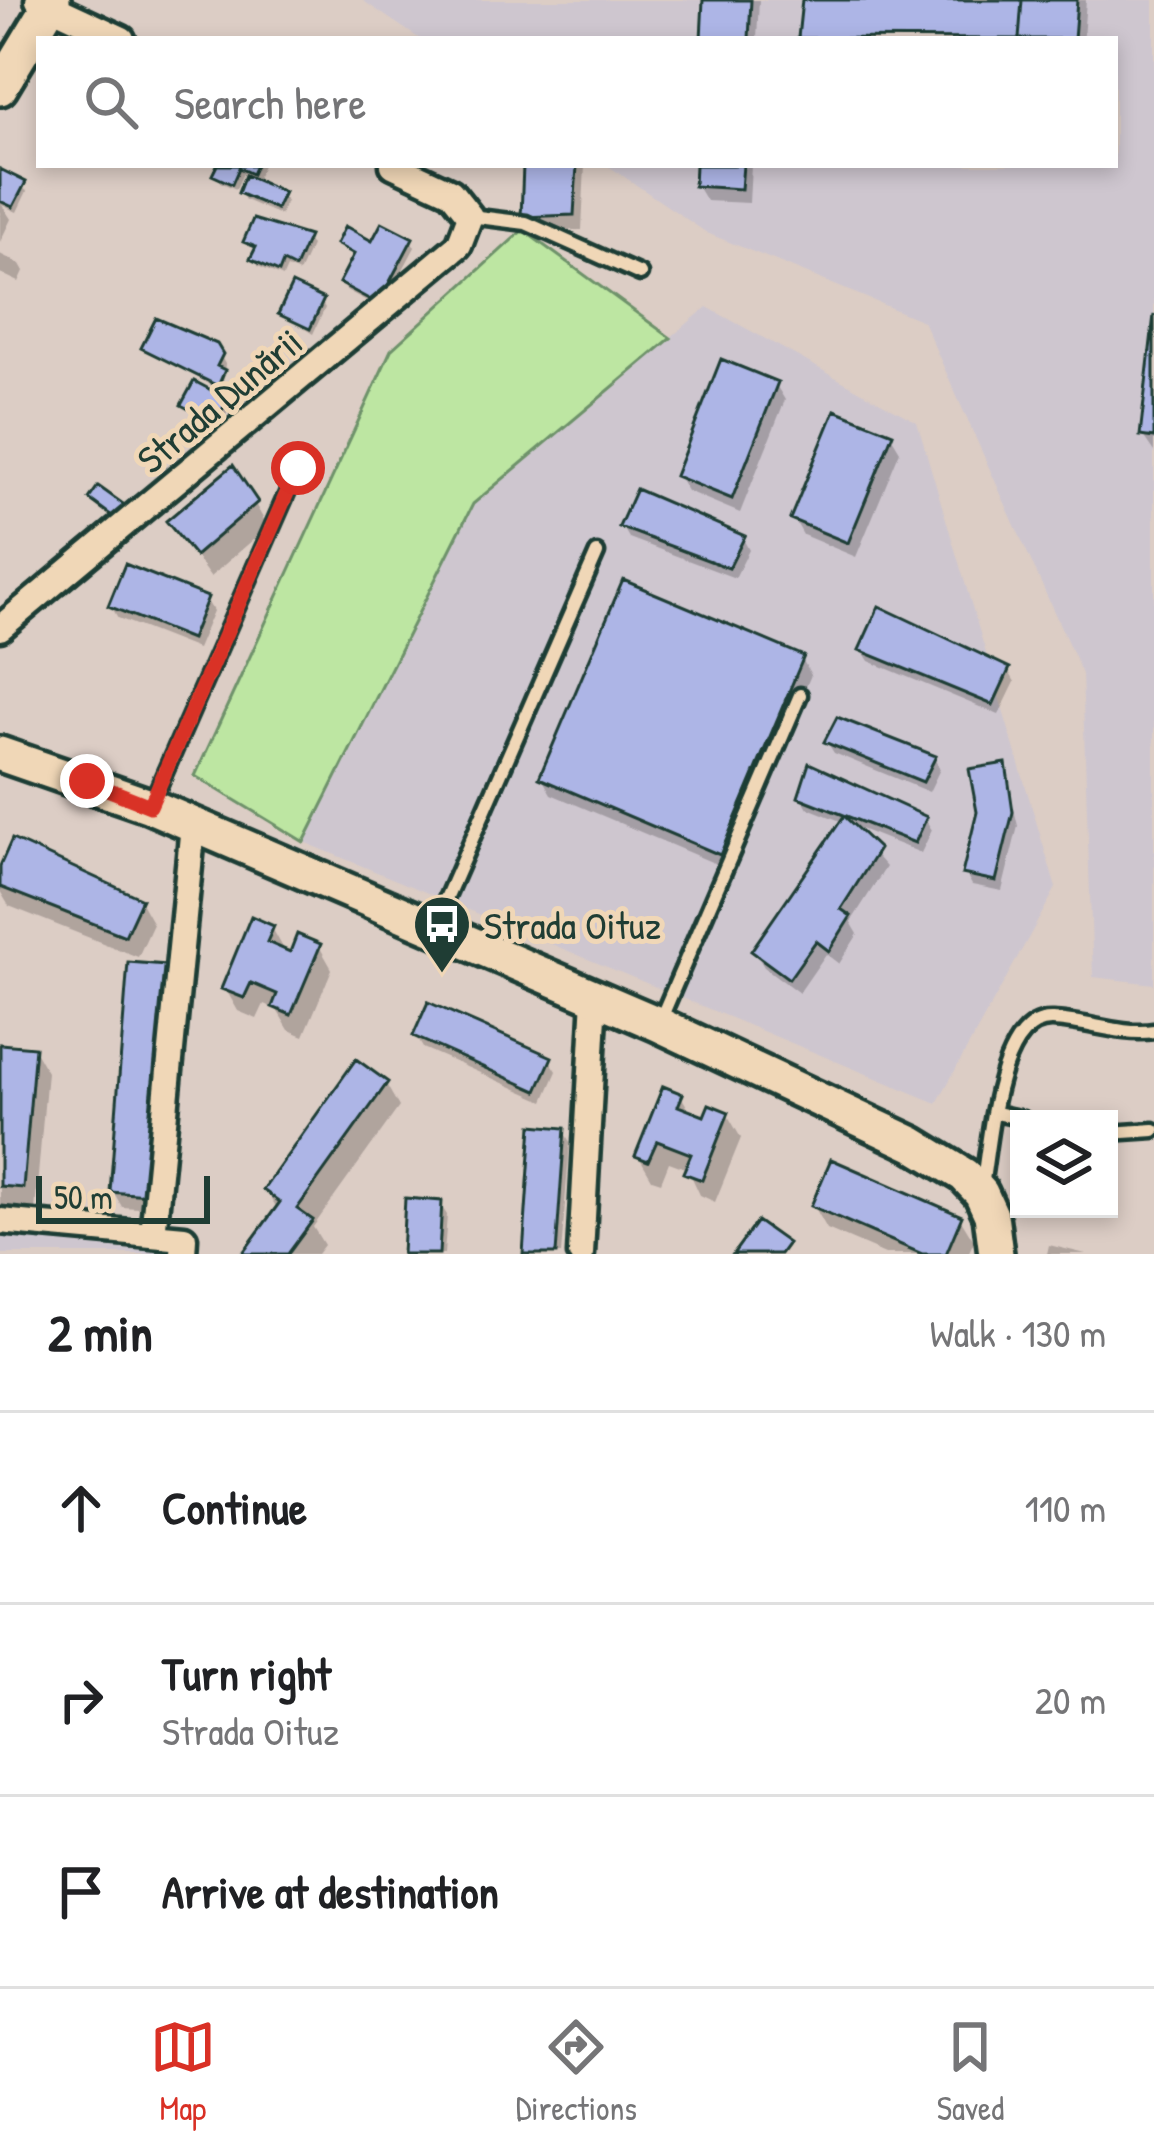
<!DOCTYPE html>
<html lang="en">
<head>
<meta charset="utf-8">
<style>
	:root { --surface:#fff; --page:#f2f2f2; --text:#202124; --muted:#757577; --line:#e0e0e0; --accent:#d93025 }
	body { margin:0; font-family:"Patrick Hand",sans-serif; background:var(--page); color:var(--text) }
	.controls { position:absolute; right:36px; bottom:36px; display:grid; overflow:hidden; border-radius:0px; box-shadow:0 6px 18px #0003 }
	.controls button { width:108px; height:108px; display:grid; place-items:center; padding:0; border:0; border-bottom:3px solid var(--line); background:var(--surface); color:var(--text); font:60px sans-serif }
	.scale { position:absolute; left:36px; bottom:30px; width:174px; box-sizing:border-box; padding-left:12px; border:6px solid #1f3d34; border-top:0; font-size:33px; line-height:42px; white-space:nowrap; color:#1f3d34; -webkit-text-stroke:9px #f0d7b7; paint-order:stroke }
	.stop { position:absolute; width:36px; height:36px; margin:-27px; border:9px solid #d93025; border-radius:50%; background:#fff }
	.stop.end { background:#d93025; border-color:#fff; box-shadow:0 3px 12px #0008 }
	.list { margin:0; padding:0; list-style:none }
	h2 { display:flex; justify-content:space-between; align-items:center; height:156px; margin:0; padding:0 48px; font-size:51px }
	h2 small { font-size:39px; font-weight:400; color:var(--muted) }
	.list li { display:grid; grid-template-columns:78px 1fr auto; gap:36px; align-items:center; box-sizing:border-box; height:192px; padding:0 48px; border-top:3px solid var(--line) }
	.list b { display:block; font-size:45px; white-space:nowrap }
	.list p { margin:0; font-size:39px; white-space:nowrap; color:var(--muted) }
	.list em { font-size:39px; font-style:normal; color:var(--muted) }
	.icon { flex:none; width:66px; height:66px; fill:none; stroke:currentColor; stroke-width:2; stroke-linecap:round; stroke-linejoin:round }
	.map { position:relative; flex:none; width:1154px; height:1254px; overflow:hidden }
	.search { position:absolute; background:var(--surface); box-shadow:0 6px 18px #0003; left:36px; right:36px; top:36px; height:132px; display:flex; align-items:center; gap:30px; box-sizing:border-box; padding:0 42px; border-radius:0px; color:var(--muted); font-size:45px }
	.sheet { height:732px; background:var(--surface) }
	nav { display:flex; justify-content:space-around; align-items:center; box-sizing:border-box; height:168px; border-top:3px solid var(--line); background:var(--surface); font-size:33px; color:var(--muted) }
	nav a { display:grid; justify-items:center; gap:6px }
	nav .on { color:var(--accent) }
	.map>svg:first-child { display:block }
</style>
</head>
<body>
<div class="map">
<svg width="1154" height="1254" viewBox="0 0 1154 1254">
	<rect width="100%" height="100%" fill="#dccdc5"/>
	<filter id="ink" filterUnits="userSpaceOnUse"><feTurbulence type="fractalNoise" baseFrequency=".00833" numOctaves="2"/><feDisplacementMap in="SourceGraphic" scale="24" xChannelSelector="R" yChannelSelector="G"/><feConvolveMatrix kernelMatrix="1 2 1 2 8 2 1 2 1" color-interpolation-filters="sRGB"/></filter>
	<g filter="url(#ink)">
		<path fill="#cec6cf" d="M 362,0 L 1154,0 L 1154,984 L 1093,977 L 1082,674 L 923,321 L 707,233 L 607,165 L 1115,165 L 1115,39 L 420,39 Z
			M 707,307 L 917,422 L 1056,888 L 937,1103 L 304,842 L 473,504 Z
			M 0,1229 L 177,1246 L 176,1254 L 0,1254 Z"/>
		<path fill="#bde6a2" stroke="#6e926b" stroke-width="3" d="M 523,230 L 671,338 L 473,504 L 304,842 L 195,776 L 391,350 Z"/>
		<path fill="#0003" d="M 706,0 L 759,0 L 757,39 L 704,39 Z
			M 805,0 L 1086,0 L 1083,39 L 802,39 Z
			M 220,165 L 263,165 L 255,183 L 281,194 L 286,201 L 280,215 L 245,200 L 241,193 L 248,176 L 243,173 L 236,189 L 220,182 Z
			M 526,165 L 585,165 L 582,230 L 533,231 L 524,216 Z
			M 698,165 L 751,165 L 749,203 L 706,201 L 697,186 Z
			M 0,172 L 27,191 L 17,212 L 2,205 L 11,219 L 0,242 Z
			M 307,239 L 311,246 L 299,273 L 287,268 L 283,277 L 258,266 L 257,251 L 247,242 Z
			M 411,240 L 415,247 L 382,309 L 346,290 L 342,283 L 356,258 L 339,244 Z
			M 0,254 L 20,264 L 24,271 L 19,282 L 0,273 Z
			M 321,301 L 325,308 L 313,334 L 281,314 Z
			M 1154,341 L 1154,452 L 1143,436 Z
			M 215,346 L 225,364 L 222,391 L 144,348 Z
			M 776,385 L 785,400 L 740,513 L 687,491 L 678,476 Z
			M 226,401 L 230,408 L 219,428 L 185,405 Z
			M 891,436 L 900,451 L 856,557 L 803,535 L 794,519 Z
			M 255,504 L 268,527 L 210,577 L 170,522 Z
			M 622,526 L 743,539 L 749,550 L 735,578 L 629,538 Z
			M 206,599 L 213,611 L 197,649 L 118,618 L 111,606 Z
			M 862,650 L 1008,670 L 1015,682 L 999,715 L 869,661 Z
			M 802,659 L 811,675 L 728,869 L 551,794 L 542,778 Z
			M 827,742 L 934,758 L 940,769 L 929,792 L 834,753 Z
			M 1004,766 L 1018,826 L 1002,891 L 972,885 L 965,873 Z
			M 801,796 L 925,819 L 932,830 L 921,853 L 848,824 L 886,867 L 851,922 L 858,934 L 839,964 L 826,954 L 799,993 L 764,967 L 755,952 L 843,822 L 808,808 Z
			M 0,873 L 140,901 L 153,924 L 138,957 L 9,906 L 0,891 Z
			M 272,928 L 286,953 L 319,946 L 332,969 L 304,1036 L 289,1030 L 277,1010 L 264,1004 L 257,1019 L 238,1011 L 225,988 Z
			M 164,968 L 173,984 L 155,1209 L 122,1207 L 113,1191 Z
			M 416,1036 L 550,1060 L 557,1071 L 544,1101 L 423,1048 Z
			M 0,1047 L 34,1049 L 47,1072 L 35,1210 L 0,1206 Z
			M 386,1084 L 399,1107 L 313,1227 L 324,1245 L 317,1254 L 246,1254 L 278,1210 L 266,1190 Z
			M 681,1096 L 692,1115 L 706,1120 L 727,1114 L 741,1138 L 715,1202 L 700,1195 L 688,1169 L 669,1162 L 661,1182 L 652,1179 L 638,1155 Z
			M 563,1130 L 570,1142 L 561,1254 L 526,1254 Z
			M 440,1204 L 447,1215 L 444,1254 L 405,1254 Z
			M 814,1206 L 960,1218 L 974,1241 L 968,1254 L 885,1254 L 827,1229 Z
			M 1049,1245 L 1086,1254 L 1047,1254 Z"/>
		<path fill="#adb5e6" stroke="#1f3d34" stroke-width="3" d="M 703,0 L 751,0 L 749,39 L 701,39 Z
			M 802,0 L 1022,0 L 1019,39 L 798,38 Z
			M 1022,0 L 1077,0 L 1074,39 L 1019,39 Z
			M 217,165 L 256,165 L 252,174 L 239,168 L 232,184 L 212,175 Z
			M 523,165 L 577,165 L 574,215 L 521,217 Z
			M 695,165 L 743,165 L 741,189 L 694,186 Z
			M 0,169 L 26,182 L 13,207 L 0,201 Z
			M 245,175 L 284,192 L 276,209 L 238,193 Z
			M 253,219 L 309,236 L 295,268 L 283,262 L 279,272 L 250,259 L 256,247 L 243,242 Z
			M 382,222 L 413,238 L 378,304 L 339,283 L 354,254 L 336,244 L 345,226 L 372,241 Z
			M 292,284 L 324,299 L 310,329 L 278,314 Z
			M 1154,315 L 1154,438 L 1140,436 Z
			M 156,318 L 217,344 L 223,354 L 217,366 L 225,370 L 218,386 L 141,348 Z
			M 721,359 L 778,382 L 732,499 L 675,476 Z
			M 194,381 L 228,399 L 215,423 L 181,405 Z
			M 835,410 L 893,433 L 848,543 L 790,519 Z
			M 233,465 L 258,502 L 195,556 L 166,521 Z
			M 98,486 L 126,506 L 116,519 L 89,499 Z
			M 636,489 L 745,536 L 729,568 L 619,527 Z
			M 125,564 L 208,597 L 191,639 L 108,606 Z
			M 623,580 L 804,656 L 720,855 L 539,778 Z
			M 879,606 L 1010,668 L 993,705 L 859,650 Z
			M 837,717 L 936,756 L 923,782 L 824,742 Z
			M 809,763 L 927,817 L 915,843 L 798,797 Z
			M 1006,763 L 1013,812 L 996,881 L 962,874 L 977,812 L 969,769 Z
			M 844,816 L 879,849 L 841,909 L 851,916 L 829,951 L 816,941 L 789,979 L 751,951 Z
			M 12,839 L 142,899 L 125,936 L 0,887 L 0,866 Z
			M 251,916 L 274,926 L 267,942 L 290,952 L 297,934 L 321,944 L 291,1015 L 272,1007 L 277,994 L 251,983 L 244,998 L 221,989 Z
			M 128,962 L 166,965 L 148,1195 L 110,1192 Z
			M 428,1002 L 552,1057 L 537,1091 L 413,1036 Z
			M 0,1044 L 35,1047 L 23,1188 L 0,1186 Z
			M 356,1059 L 388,1082 L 297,1209 L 313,1220 L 288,1254 L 242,1254 L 280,1202 L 263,1190 Z
			M 663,1086 L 683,1094 L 678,1106 L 704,1116 L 709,1104 L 729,1112 L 702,1180 L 683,1173 L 691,1154 L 657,1141 L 648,1161 L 635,1156 Z
			M 532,1125 L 565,1128 L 556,1254 L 523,1254 Z
			M 831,1159 L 962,1216 L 946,1254 L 922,1254 L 811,1206 Z
			M 405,1198 L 442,1201 L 439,1254 L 402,1254 Z
			M 757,1221 L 788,1243 L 780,1254 L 733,1254 Z"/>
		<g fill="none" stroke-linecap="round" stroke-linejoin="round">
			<g stroke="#1f3d34" stroke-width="21">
				<path id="lane" d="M 470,216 L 526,223 L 640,274
					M 152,802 L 298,468
					M 434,926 L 597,553
					M 659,1023 L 800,695
					M 996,1113 L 1023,1119
					M 1109,1133 L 1154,1130
					M 982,1186 C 990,1143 996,1018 1052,1020 C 1086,1021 1121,1036 1154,1031"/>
			</g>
			<g stroke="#1f3d34" stroke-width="33">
				<path id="street" d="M 38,0 L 122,39
					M 0,628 L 459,245 L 470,216 L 451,192 L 393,165
					M 0,1221 L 184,1238 L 183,1254
					M 153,1235 L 193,825
					M 581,1254 L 595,997"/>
			</g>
			<g stroke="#1f3d34" stroke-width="42">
				<path id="secondary" d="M 0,88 L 53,0
					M 0,754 L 150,806 L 658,1024 L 913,1144 L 964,1175 L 981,1193 L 991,1215 L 996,1254"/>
			</g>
			<use href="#lane" stroke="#f0d7b7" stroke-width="12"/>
			<use href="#street" stroke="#f0d7b7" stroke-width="24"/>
			<use href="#secondary" stroke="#f0d7b7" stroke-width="33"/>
		</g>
	</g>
	<g fill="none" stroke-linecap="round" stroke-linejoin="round" filter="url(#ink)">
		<path stroke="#d93025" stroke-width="15" d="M 87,781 L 150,806 L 298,468"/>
	</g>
	<defs>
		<g id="bus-pin" transform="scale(3)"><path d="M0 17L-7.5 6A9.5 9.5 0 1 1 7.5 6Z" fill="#1f3d34" stroke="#f0d7b7"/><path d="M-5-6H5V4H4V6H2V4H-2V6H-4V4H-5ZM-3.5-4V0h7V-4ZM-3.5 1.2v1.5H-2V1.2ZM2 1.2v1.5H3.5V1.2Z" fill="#fff"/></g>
	</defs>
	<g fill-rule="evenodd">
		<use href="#bus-pin" x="442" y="924"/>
	</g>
	<g text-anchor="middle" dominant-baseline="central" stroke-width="10" stroke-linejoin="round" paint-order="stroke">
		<g font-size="39" fill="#1f3d34" stroke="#f0d7b7">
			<text transform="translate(219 400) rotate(-40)">Strada Dunării</text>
		</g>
		<g font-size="39" fill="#1f3d34" stroke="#f0d7b7" text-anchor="start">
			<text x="484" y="924">Strada Oituz</text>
		</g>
	</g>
</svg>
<div class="controls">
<button><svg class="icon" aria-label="layers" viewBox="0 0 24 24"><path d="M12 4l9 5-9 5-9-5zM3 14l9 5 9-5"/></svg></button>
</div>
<div class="scale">50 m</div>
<div class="stop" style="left:298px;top:468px"></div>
<div class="stop end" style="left:87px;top:781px"></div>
<div class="search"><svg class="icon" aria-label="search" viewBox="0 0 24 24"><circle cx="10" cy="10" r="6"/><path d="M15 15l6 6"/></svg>Search here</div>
</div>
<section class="sheet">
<h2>2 min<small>Walk · 130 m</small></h2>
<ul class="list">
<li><svg class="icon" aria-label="ahead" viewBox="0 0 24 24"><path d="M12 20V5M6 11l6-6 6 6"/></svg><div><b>Continue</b></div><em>110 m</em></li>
<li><svg class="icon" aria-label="right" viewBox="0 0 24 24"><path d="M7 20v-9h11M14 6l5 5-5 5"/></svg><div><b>Turn right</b><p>Strada Oituz</p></div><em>20 m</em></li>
<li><svg class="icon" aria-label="arrive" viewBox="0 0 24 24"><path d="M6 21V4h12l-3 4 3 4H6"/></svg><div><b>Arrive at destination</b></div></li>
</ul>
</section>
<nav>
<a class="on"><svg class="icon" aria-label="map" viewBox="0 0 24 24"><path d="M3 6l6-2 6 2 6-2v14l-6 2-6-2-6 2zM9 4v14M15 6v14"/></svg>Map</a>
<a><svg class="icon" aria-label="directions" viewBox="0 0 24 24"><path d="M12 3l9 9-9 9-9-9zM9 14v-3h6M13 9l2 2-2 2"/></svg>Directions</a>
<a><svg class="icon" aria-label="saved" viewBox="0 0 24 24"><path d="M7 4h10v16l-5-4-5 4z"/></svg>Saved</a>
</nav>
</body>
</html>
